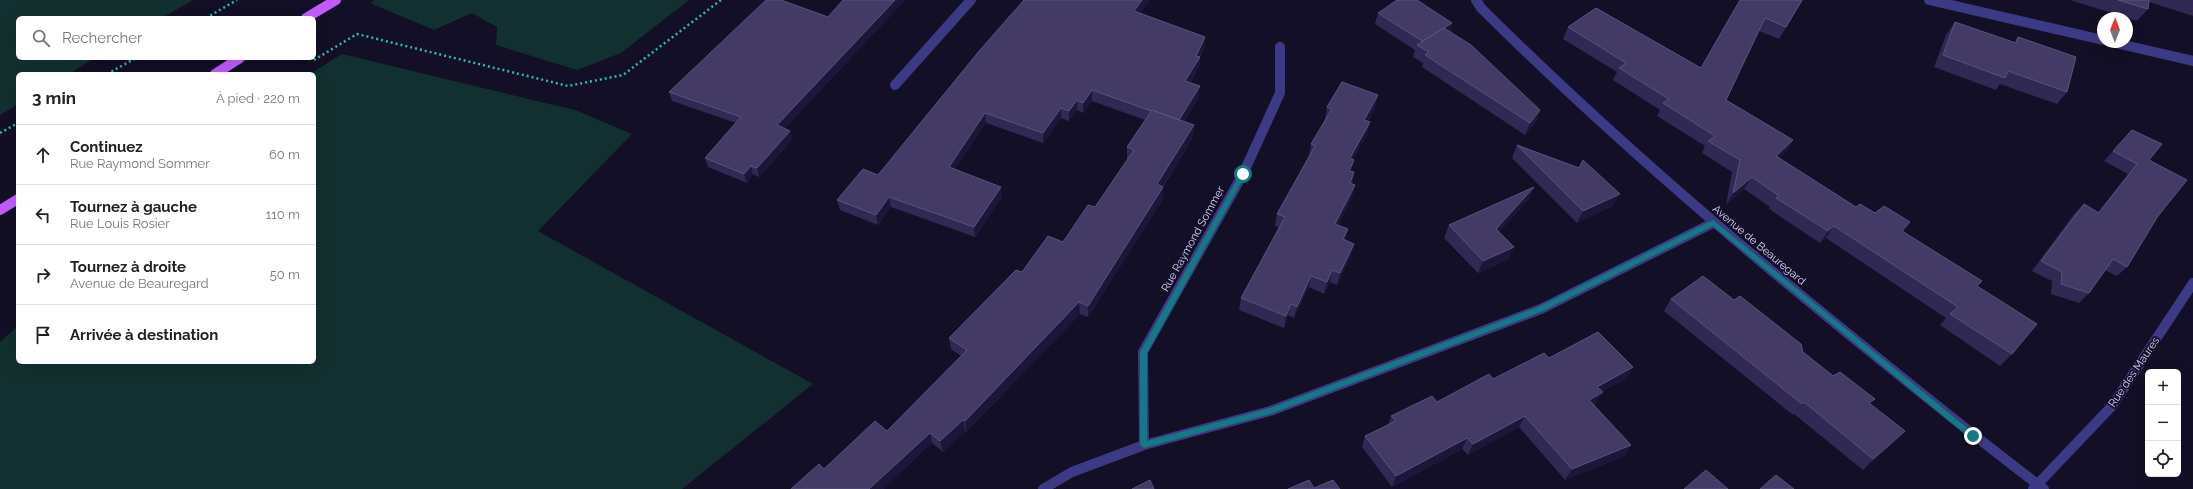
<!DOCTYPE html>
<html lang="fr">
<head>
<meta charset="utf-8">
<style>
	:root { --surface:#fff; --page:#f6f6f6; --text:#222; --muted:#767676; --line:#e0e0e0 }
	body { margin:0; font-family:Raleway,sans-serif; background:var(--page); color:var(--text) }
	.controls { position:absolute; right:12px; bottom:12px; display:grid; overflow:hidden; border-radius:6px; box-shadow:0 4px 16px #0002 }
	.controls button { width:36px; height:36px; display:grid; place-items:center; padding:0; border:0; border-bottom:1px solid var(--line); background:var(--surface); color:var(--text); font:20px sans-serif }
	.compass { position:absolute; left:2097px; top:12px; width:36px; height:36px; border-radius:50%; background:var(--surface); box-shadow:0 4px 16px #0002; rotate:1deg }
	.stop { position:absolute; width:12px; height:12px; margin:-9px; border:3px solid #137a85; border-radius:50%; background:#fff }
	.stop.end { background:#137a85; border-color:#fff; box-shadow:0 1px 4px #0008 }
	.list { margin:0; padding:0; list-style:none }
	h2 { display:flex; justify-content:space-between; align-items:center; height:52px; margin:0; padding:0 16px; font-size:17px }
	h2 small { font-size:13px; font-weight:400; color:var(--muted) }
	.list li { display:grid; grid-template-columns:26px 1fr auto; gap:12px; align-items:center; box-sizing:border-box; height:60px; padding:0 16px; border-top:1px solid var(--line) }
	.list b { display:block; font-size:15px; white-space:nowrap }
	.list p { margin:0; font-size:13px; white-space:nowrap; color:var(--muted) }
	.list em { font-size:13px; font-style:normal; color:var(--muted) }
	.icon { flex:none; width:22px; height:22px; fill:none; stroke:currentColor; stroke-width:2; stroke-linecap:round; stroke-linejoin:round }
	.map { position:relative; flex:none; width:2193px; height:489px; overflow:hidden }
	.search { position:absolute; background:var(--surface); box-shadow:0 4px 16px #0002; left:16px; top:16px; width:300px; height:44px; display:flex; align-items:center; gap:10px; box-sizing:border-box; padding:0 14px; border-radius:6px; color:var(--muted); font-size:15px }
	.panel { position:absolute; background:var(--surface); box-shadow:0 4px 16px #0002; left:16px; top:72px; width:300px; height:292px; border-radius:6px }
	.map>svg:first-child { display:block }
</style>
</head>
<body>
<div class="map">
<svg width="2193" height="489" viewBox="0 0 2193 489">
	<rect width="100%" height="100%" fill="#130f26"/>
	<path fill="#12302f" d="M 0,0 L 193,0 L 162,18 L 18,18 L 18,58 L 95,58 L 69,74 L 18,74 L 18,104 L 0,115 Z
		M 375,0 L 689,0 L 621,53 L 577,70 L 496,45 L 497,27 L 472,13 L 434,30 L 370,3 Z
		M 342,54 L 575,110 L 632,134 L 538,231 L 813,384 L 682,489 L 0,489 L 0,342 L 18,326 L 18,362 L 314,362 L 314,74 L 310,74 Z"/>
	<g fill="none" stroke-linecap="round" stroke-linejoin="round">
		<path stroke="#2fb8b0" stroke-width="2.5" stroke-dasharray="2 3" stroke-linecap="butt" d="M 206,18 L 237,0
			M 314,60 L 357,34 L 568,86 L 623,75 L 721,0
			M 107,74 L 136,58
			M 0,133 L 18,123"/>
		<path stroke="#3d3a85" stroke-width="10" d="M 1476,0 L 1481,8 C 1597,123 1719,229 1846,332 C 1911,385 1976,438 2044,489
			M 1929,0 L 2103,40
			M 2111,42 L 2193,61
			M 895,85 L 971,0
			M 1144,445 L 1143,352 L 1243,174 L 1280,93 L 1280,47
			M 1043,489 L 1072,472 L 1144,445 L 1270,411 L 1541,309 L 1713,223
			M 2033,489 L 2112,406 L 2193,283"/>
		<path stroke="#c25bff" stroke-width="10" d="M 306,18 L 336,0
			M 215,74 L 240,58
			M 0,210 L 18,199"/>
	</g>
	<path fill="#312854" d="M 843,0 L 905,0 L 785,128 L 793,139 L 759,177 L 753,174 L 747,183 L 708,167 L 705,158 L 736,123 L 672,101 L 669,92 L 828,17 Z
		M 1740,0 L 1803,0 L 1779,39 L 1759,31 L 1726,100 L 1793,140 L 1786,152 L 1779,158 L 1856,207 L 1903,231 L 1978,286 L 2012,354 L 2000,366 L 1940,325 L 1946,318 L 1826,238 L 1820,243 L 1769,209 L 1770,207 L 1744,189 L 1726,205 L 1732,172 L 1702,153 L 1705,146 L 1657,116 L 1660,110 L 1613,80 L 1617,72 L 1563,39 L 1568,27 L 1701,68 Z
		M 2070,0 L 2193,0 L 2193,16 L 2149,2 L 2148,9 L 2137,21 Z
		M 1140,13 L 1205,37 L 1204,47 L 1200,57 L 1199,67 L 1190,83 L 1199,97 L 1184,121 L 1193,137 L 1163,187 L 1163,199 L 1088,317 L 1080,314 L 966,432 L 965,431 L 943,452 L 932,443 L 824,469 L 887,431 L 961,356 L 951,349 L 949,338 L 1022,272 L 1063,242 L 1095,207 L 1127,160 L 1127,147 L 1145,120 L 1092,101 L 1083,113 L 1077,110 L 1069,121 L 1061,118 L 1043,143 L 986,123 L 955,169 L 1002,197 L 975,237 L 891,207 L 878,225 L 840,210 L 837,200 Z
		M 1378,13 L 1452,23 L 1450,32 L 1540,110 L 1535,123 L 1525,135 L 1422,67 L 1423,63 L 1413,57 L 1415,50 L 1375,24 Z
		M 1955,22 L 2014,43 L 2018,37 L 2067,92 L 2057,104 L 2000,84 L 1996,90 L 1934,67 L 1946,35 Z
		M 1327,107 L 1375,108 L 1368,121 L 1370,122 L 1367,134 L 1353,159 L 1354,160 L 1351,171 L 1354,172 L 1352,184 L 1355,185 L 1352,197 L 1338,225 L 1351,256 L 1337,285 L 1330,282 L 1324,294 L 1309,287 L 1294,318 L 1288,315 L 1284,328 L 1239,310 L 1241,298 L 1279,227 L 1275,226 L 1277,214 L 1309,156 L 1311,144 L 1325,120 L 1325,119 Z
		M 2132,130 L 2149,160 L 2158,216 L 2127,267 L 2117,276 L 2105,270 L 2089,293 L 2079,303 L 2051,294 L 2052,281 L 2032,271 L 2074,214 L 2084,204 L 2098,212 L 2128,174 L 2104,161 Z
		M 1517,145 L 1613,206 L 1577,223 L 1512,158 Z
		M 1534,187 L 1529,199 L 1499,232 L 1509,259 L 1478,273 L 1444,238 L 1449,225 Z
		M 1671,299 L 1803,352 L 1905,431 L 1894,442 L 1863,470 L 1794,414 L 1793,415 L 1664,311 Z
		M 1549,358 L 1633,367 L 1626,379 L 1602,391 L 1596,403 L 1594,405 L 1631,445 L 1624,456 L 1565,480 L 1519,427 L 1468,455 L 1462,449 L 1392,487 L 1362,447 L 1365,436 L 1388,425 L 1391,416 L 1437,402 L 1493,379 Z"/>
	<path fill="#1d163a" d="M 895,0 L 905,0 L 780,134 L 777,125 Z
		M 1142,0 L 1150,0 L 1134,22 L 1134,11 Z
		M 1803,0 L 1799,7 L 1779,39 L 1786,27 Z
		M 1452,23 L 1449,34 L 1422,42 Z
		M 1205,37 L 1204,47 L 1197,61 L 1200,57 L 1199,67 L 1184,91 L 1185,81 L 1196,56 Z
		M 1200,86 L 1199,97 L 1177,131 L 1178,121 Z
		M 1092,90 L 1092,101 L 1083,113 L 1083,103 Z
		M 1378,95 L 1375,108 L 1361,132 L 1364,120 Z
		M 1077,100 L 1077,110 L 1069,121 L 1069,111 Z
		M 1061,108 L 1061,118 L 1043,143 L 1043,133 Z
		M 1540,110 L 1535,123 L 1525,135 L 1530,123 Z
		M 985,113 L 986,123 L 950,177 L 949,167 Z
		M 1370,122 L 1367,134 L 1348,170 L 1350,158 Z
		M 1194,125 L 1193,137 L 1156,197 L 1157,184 Z
		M 790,131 L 793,139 L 759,177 L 757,168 Z
		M 1793,140 L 1786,152 L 1768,168 L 1776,156 Z
		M 1354,160 L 1351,172 L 1349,171 Z
		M 751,166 L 753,174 L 747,183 L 744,174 Z
		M 1354,172 L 1351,184 L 1350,183 Z
		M 1752,177 L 1744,189 L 1726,205 L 1733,193 Z
		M 1355,185 L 1352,197 L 1332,236 L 1335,224 Z
		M 1001,187 L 1002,197 L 975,237 L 974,227 Z
		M 1163,187 L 1163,199 L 1088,317 L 1088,306 Z
		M 1534,187 L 1529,199 L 1491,241 L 1496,229 Z
		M 1620,194 L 1613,206 L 1577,223 L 1583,211 Z
		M 889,197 L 891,207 L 878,225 L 876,215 Z
		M 1834,226 L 1826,238 L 1820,243 L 1828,231 Z
		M 1348,229 L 1345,241 L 1343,239 Z
		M 1354,244 L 1351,256 L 1337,285 L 1340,273 Z
		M 1514,247 L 1509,259 L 1478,273 L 1483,261 Z
		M 1332,270 L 1330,282 L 1324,294 L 1327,282 Z
		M 1311,276 L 1309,287 L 1294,318 L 1297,307 Z
		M 1079,302 L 1080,314 L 966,432 L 965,421 Z
		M 1291,304 L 1288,315 L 1284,328 L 1286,316 Z
		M 1633,367 L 1626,379 L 1590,398 L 1597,387 Z
		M 1603,392 L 1596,403 L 1583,412 L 1589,400 Z
		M 1804,402 L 1794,414 L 1793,415 L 1802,404 Z
		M 1525,416 L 1519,427 L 1468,455 L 1473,444 Z
		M 963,420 L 965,431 L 943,452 L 940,441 Z
		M 1905,431 L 1894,442 L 1863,470 L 1873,459 Z
		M 930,433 L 932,443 L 884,489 L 869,489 Z
		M 1467,438 L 1462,449 L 1392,487 L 1396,476 Z
		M 1631,445 L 1624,456 L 1565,480 L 1572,469 Z"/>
	<path fill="#433a66" stroke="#5a527e" d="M 766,0 L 781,0 L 828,17 L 843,0 L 895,0 L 777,125 L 790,131 L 757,168 L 751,166 L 744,174 L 705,158 L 741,117 L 669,92 Z
		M 1024,0 L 1142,0 L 1134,11 L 1205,37 L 1196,56 L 1200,57 L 1185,81 L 1200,86 L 1179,120 L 1152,110 L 1151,111 L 1092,90 L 1083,103 L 1077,100 L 1069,111 L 1061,108 L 1043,133 L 985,113 L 949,167 L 1001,187 L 974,227 L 889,197 L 876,215 L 837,200 L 863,169 L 878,175 L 980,50 Z
		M 1397,0 L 1417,0 L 1452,23 L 1422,41 L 1378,13 Z
		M 1740,0 L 1802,0 L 1786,27 L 1765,18 L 1726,100 L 1793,140 L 1776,156 L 1856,207 L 1860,204 L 1875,213 L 1884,206 L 1910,222 L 1902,231 L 1982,281 L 1977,286 L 2037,324 L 2012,354 L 1950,314 L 1958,307 L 1834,226 L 1828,231 L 1776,198 L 1779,196 L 1752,177 L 1733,193 L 1740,160 L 1708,141 L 1715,136 L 1663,103 L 1669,99 L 1619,68 L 1626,63 L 1568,27 L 1596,8 L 1701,68 Z
		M 2118,0 L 2149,0 L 2148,9 Z
		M 1955,22 L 2016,43 L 2018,37 L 2076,57 L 2067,92 L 2008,71 L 2005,78 L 1943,55 Z
		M 1444,28 L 1471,45 L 1540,110 L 1530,123 L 1425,55 L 1429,52 L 1417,45 Z
		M 1342,82 L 1378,95 L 1364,120 L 1370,122 L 1350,158 L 1354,160 L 1349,171 L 1354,172 L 1350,183 L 1355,185 L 1335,224 L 1348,229 L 1343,239 L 1354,244 L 1340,273 L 1332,270 L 1327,282 L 1311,276 L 1297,307 L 1291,304 L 1286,316 L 1241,298 L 1285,217 L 1277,214 L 1315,146 L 1311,144 L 1332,109 L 1327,107 Z
		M 1152,110 L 1194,125 L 1157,184 L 1163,187 L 1088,306 L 1079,302 L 965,421 L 963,420 L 940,441 L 930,433 L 869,489 L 791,489 L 819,464 L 824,469 L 875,421 L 887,431 L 967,350 L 949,338 L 1016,270 L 1022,272 L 1048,236 L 1063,242 L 1088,205 L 1095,207 L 1134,150 L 1127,147 Z
		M 2132,130 L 2162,144 L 2149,160 L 2187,180 L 2158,216 L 2127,267 L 2113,259 L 2089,293 L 2061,284 L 2062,272 L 2041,261 L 2084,204 L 2099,213 L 2137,164 L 2113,151 Z
		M 1517,145 L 1579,168 L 1583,160 L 1620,194 L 1583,211 Z
		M 1534,187 L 1496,229 L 1514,247 L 1483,261 L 1449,225 Z
		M 1703,276 L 1734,300 L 1740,296 L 1801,344 L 1803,352 L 1833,376 L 1840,372 L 1875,399 L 1869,403 L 1905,431 L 1873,459 L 1804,402 L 1802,404 L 1671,299 Z
		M 1598,332 L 1633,367 L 1597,387 L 1603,392 L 1589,400 L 1631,445 L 1572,469 L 1525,416 L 1473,444 L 1467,438 L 1396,476 L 1365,436 L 1396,421 L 1391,416 L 1432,396 L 1437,402 L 1489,374 L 1493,379 L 1544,353 L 1549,358 Z
		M 1706,470 L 1728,489 L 1684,489 Z
		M 1776,475 L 1794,489 L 1760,489 Z
		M 1150,480 L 1154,489 L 1132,489 Z
		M 1309,480 L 1314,488 L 1333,480 L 1340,489 L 1288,489 Z"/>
	<path fill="#137a85" d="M 1243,171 L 1246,174 L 1147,353 L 1147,441 L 1270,408 L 1538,307 L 1713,220 L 1977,436 L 1975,438 L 1970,438 L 1713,226 L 1543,311 L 1270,414 L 1144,448 L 1140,445 L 1140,352 L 1241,172 Z"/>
	<g text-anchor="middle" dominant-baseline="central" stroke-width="3.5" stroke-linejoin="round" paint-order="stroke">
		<g font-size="11" fill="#d9d4ff" stroke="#130f26">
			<text transform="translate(1193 239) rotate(-61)">Rue Raymond Sommer</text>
			<text transform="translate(1759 245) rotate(40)">Avenue de Beauregard</text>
			<text transform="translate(2134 372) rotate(-56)">Rue des Maures</text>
		</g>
	</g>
</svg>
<div class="controls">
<button>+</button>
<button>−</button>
<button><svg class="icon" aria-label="locate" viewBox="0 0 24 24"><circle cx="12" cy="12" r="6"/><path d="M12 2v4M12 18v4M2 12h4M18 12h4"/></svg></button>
</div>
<svg class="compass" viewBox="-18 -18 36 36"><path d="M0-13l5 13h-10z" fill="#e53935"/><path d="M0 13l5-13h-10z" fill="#767676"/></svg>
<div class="stop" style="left:1243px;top:174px"></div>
<div class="stop end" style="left:1973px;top:436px"></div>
<div class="search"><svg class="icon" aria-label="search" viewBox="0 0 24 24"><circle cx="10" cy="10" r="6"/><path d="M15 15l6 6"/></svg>Rechercher</div>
<section class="panel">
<h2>3 min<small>À pied · 220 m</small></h2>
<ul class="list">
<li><svg class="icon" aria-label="ahead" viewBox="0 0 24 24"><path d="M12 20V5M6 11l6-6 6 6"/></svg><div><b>Continuez</b><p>Rue Raymond Sommer</p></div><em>60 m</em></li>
<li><svg class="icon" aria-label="left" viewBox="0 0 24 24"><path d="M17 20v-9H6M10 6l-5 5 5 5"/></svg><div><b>Tournez à gauche</b><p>Rue Louis Rosier</p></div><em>110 m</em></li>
<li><svg class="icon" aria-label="right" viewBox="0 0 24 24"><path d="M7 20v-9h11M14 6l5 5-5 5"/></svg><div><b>Tournez à droite</b><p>Avenue de Beauregard</p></div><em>50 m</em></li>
<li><svg class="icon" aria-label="arrive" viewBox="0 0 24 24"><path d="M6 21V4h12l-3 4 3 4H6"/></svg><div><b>Arrivée à destination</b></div></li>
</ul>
</section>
</div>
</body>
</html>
